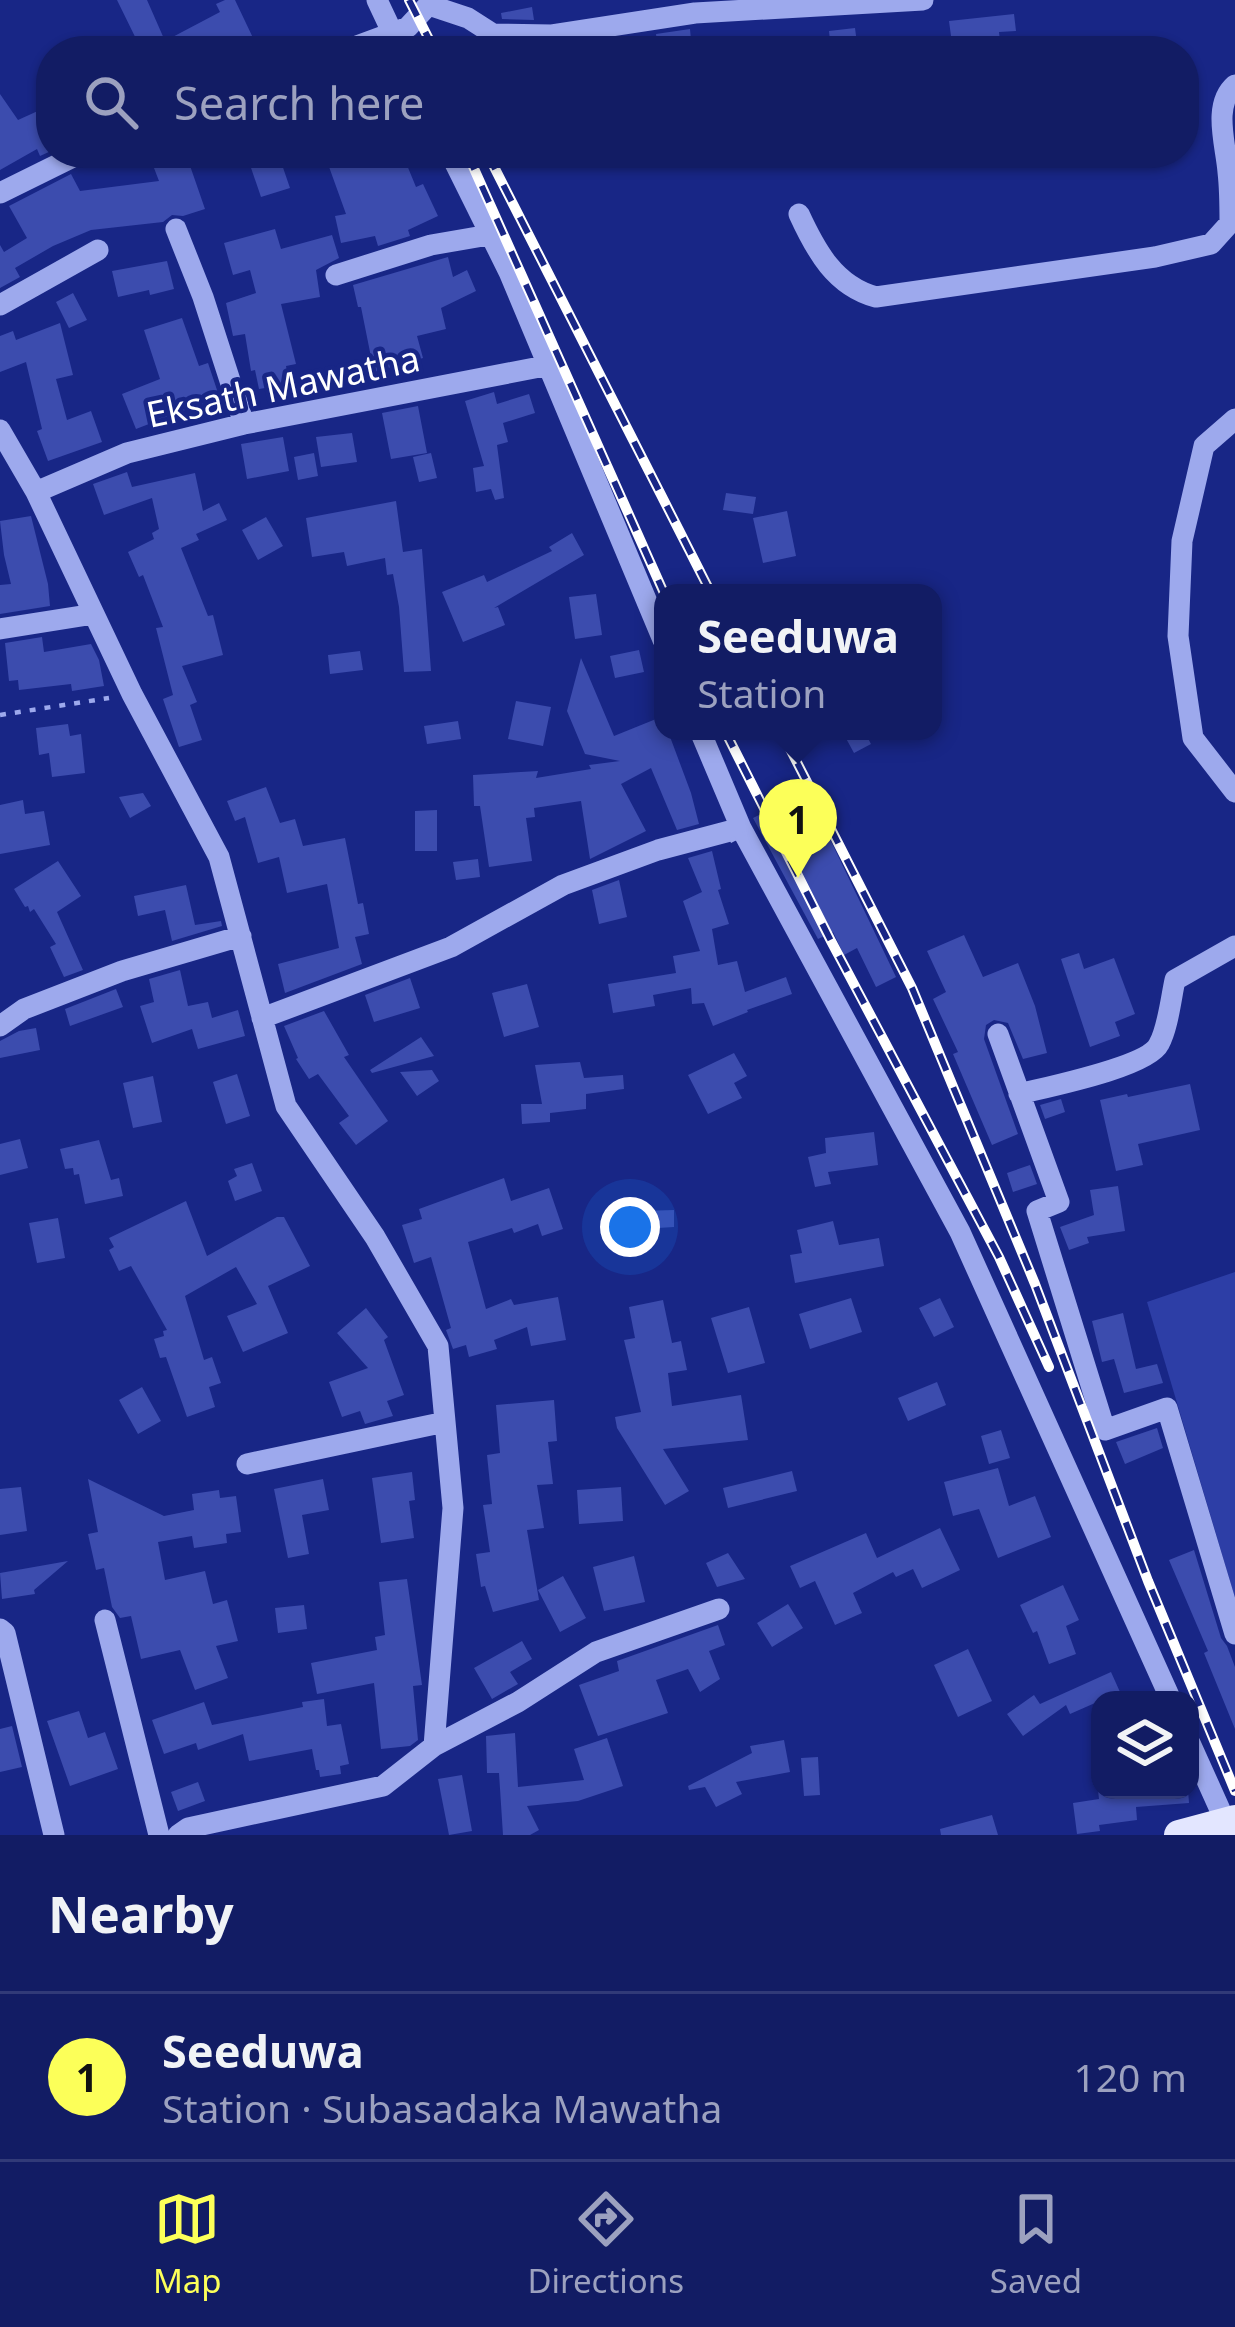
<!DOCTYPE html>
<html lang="en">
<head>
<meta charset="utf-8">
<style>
	:root { --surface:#121c64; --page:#1b256a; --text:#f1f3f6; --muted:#9ca1bf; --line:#313a78; --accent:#fcff59 }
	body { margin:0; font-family:"Noto Sans",sans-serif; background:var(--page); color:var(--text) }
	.controls { position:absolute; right:36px; bottom:36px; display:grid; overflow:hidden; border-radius:24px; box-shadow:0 3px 9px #0004 }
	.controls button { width:108px; height:108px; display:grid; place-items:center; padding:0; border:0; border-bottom:3px solid var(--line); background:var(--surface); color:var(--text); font:60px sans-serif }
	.you { position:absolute; left:630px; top:1227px; width:42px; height:42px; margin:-30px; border:9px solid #fff; border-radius:50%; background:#1a73e8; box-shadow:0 0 0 18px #1a73e833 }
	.badge { display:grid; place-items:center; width:78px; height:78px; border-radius:50%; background:var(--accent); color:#111; font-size:39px; font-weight:700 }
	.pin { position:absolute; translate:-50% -99px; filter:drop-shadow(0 3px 6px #0008) }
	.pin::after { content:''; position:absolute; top:63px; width:42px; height:36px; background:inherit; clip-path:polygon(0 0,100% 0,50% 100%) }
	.popup { position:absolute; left:654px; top:584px; width:288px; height:156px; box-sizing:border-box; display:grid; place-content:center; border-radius:24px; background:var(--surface); filter:drop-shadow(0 3px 9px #0005); font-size:39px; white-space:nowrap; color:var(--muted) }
	.popup b { font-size:45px; color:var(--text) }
	.popup::after { content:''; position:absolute; left:50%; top:100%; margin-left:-24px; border:24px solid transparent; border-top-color:var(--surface) }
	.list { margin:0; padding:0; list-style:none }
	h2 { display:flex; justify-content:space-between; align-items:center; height:156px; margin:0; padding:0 48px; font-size:51px }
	h2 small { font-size:39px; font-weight:400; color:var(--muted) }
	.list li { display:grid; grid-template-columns:78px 1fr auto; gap:36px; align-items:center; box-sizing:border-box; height:168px; padding:0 48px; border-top:3px solid var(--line) }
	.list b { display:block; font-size:45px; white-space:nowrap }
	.list p { margin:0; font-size:39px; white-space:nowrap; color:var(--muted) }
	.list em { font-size:39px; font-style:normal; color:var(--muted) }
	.icon { flex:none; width:66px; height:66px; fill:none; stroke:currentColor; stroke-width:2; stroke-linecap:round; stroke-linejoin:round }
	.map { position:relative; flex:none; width:1235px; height:1835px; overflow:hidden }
	.search { position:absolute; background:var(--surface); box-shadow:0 3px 9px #0004; left:36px; right:36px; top:36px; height:132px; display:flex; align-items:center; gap:30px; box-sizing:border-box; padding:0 42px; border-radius:48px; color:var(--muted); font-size:45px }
	.sheet { height:324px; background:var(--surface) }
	nav { display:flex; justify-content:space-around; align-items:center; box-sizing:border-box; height:168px; border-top:3px solid var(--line); background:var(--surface); font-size:33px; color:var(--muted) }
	nav a { display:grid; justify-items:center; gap:6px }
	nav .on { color:var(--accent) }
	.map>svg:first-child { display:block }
</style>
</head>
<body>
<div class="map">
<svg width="1235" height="1835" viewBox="0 0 1235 1835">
	<rect width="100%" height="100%" fill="#182686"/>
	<path fill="#2d3ea6" d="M 1235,1272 L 1235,1598 L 1147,1302 Z"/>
	<path fill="#3c4cae" d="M 117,0 L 147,0 L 165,41 L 220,12 L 216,4 L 225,0 L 235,0 L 254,40 L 229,51 L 142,51 Z
		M 532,7 L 534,20 L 502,19 L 501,13 Z
		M 1014,14 L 1016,31 L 999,32 L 1001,51 L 953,51 L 949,21 Z
		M 855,28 L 858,51 L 831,51 L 829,31 Z
		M 690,29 L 692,51 L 658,51 L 656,34 Z
		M 0,94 L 18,120 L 51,105 L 51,151 L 40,156 L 37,149 L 0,170 Z
		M 278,153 L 290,188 L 261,197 L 249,162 Z
		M 359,153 L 402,153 L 416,187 L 423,184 L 438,216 L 408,230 L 410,236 L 378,246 L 375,236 L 341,243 L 335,216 L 346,214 L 328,164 Z
		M 187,157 L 205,209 L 183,216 L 172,215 L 163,222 L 91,230 L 53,246 L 15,268 L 20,277 L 0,288 L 0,245 L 4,252 L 27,238 L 9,206 L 71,174 L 80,191 L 159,181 L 154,168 Z
		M 275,229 L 281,249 L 332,235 L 339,258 L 316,270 L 320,297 L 281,304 L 296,364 L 286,366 L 289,384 L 259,389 L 255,370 L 251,371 L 245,334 L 233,336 L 226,303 L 256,293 L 250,270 L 233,275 L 224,243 Z
		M 448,257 L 453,277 L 467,270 L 476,291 L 441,308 L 446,329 L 417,336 L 423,358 L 374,372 L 361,307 L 358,307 L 353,285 Z
		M 167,261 L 174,289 L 150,295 L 149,290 L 118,297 L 112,271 Z
		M 73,293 L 87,320 L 69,328 L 56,302 Z
		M 182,318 L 199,366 L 208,363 L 224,411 L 203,419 L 198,405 L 136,429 L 122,394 L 160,379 L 144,330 Z
		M 60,323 L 73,375 L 56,379 L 67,420 L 91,411 L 102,442 L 48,461 L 37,431 L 42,429 L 26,362 L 0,372 L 0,336 L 13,331 L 16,340 Z
		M 494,392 L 497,404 L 529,394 L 535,413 L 503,423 L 508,442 L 497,445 L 504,498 L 495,500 L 491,489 L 476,492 L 473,468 L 484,466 L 465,401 Z
		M 418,406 L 427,453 L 391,459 L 382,413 Z
		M 352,433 L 357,462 L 321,467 L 316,437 Z
		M 283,437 L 289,471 L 247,479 L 241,444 Z
		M 314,453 L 318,476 L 298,480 L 294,457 Z
		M 431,453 L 437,478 L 419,482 L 413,457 Z
		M 127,472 L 132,487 L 195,473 L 203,511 L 219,503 L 227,520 L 196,534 L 199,540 L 181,548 L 208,616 L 213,615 L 223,655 L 182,666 L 197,702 L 190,705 L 202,740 L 179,747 L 163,699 L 173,695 L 156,628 L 163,627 L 143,575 L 139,577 L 128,552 L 154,539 L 152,533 L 159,529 L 152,498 L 104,515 L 93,484 Z
		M 726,493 L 756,497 L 753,514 L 723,510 Z
		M 396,501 L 403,552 L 422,549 L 431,671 L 404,672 L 399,607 L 393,574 L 387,575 L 385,558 L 347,566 L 344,552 L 312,557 L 306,518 Z
		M 787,511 L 796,556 L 763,563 L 753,518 Z
		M 31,516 L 48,584 L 50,606 L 0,614 L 0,585 L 11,584 L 4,555 L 0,521 Z
		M 266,517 L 283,546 L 258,560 L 242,530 Z
		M 572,533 L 584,555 L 494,608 L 498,607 L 505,625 L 463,642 L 442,592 L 484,575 L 487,582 L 552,551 L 549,547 Z
		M 596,594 L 602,635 L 575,639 L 569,597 Z
		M 42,637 L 44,652 L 91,644 L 99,660 L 104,686 L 72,691 L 71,684 L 19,690 L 18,680 L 9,681 L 5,643 Z
		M 639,650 L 644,672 L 615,678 L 610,656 Z
		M 360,651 L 363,670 L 330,674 L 328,655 Z
		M 581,658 L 614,736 L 656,719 L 663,719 L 663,731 L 668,731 L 669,734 L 691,793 L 699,824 L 677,830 L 651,768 L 621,784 L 646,831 L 590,859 L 581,801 L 534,808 L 535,817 L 526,818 L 532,861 L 489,867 L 480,806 L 474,806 L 473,775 L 538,771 L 536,778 L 591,769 L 589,765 L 620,761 L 585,754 L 567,711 Z
		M 516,701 L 551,707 L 543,746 L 508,739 Z
		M 458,721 L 461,739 L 427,744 L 424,726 Z
		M 68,724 L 70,736 L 81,734 L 85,773 L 52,777 L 49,753 L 39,755 L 36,728 Z
		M 842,731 L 864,731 L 871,744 L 854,753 Z
		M 266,787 L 280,823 L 295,819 L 303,846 L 345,838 L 358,904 L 363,903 L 369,934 L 355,937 L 362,964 L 285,993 L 278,964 L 339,948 L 327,884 L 287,893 L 279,857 L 258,863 L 245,817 L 235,821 L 227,801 Z
		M 807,791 L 896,977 L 876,987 L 857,948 L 844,955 L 833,932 L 818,939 L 753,818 Z
		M 143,793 L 151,806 L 130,818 L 119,797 Z
		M 23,800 L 25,814 L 44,811 L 50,845 L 0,854 L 0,805 Z
		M 437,810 L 437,851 L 415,851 L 415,811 Z
		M 712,851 L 721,889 L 718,890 L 729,924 L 712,929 L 718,965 L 737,961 L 745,992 L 786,977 L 792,994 L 747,1010 L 748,1012 L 713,1026 L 704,1003 L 692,1004 L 691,988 L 653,995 L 655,1006 L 613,1013 L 608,984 L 676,973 L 673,956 L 700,951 L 683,901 L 702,892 L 688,858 Z
		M 478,859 L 480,877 L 456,880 L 453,862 Z
		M 58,861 L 81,896 L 57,912 L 83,970 L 64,977 L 50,947 L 56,944 L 34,909 L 30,912 L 28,906 L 25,907 L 14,889 Z
		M 619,880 L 627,917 L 599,924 L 592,890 Z
		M 186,885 L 195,925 L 221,921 L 222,926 L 172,941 L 165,910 L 138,916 L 134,896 Z
		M 964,935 L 983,977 L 1018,963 L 1035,1006 L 1047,1053 L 1023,1059 L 1008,1023 L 994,1020 L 986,1025 L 984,1039 L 1018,1134 L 992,1145 L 953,1054 L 958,1052 L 933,999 L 946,992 L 927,951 Z
		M 1079,953 L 1084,969 L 1114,958 L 1135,1014 L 1115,1022 L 1120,1036 L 1090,1047 L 1061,959 Z
		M 180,970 L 188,1006 L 208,1002 L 212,1018 L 238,1010 L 245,1036 L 198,1049 L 192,1029 L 152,1043 L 140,1006 L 154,1002 L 149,979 Z
		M 410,978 L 420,1008 L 374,1022 L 365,995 Z
		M 527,984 L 539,1027 L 504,1037 L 492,993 Z
		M 116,989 L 123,1007 L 70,1026 L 65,1009 Z
		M 324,1011 L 349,1055 L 344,1057 L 388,1121 L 356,1145 L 339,1123 L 349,1116 L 318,1074 L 309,1079 L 296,1059 L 298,1058 L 284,1026 Z
		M 36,1028 L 40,1050 L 0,1058 L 0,1041 L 19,1031 Z
		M 421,1037 L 434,1056 L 372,1073 L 370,1070 Z
		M 734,1053 L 747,1076 L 734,1083 L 742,1098 L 708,1114 L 688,1075 Z
		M 580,1062 L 584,1078 L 623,1075 L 624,1089 L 586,1094 L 586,1109 L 550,1113 L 550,1122 L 522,1124 L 521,1104 L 542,1104 L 535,1065 Z
		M 432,1070 L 439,1081 L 417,1096 L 400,1072 Z
		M 237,1074 L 250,1116 L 226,1124 L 213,1082 Z
		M 153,1076 L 162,1122 L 133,1128 L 123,1083 Z
		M 1190,1084 L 1200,1130 L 1138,1144 L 1143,1165 L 1116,1171 L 1100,1100 L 1127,1094 L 1128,1097 Z
		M 1061,1099 L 1065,1112 L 1045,1119 L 1040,1105 Z
		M 874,1132 L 878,1165 L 828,1172 L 831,1184 L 815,1187 L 808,1157 L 826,1153 L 825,1138 Z
		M 20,1139 L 28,1168 L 0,1175 L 0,1144 Z
		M 99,1140 L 111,1180 L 119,1178 L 123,1196 L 85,1204 L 79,1174 L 74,1175 L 73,1168 L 65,1169 L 60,1149 Z
		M 252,1163 L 262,1191 L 235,1201 L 228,1181 L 237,1176 L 234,1169 Z
		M 1030,1165 L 1037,1184 L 1013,1192 L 1007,1173 Z
		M 504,1178 L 511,1201 L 549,1188 L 563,1229 L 542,1236 L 538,1224 L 514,1233 L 512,1228 L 468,1242 L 486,1309 L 511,1299 L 514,1305 L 558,1297 L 566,1340 L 531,1346 L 527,1327 L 494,1340 L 497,1349 L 469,1357 L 466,1345 L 453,1349 L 446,1330 L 451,1328 L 431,1257 L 414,1263 L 402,1225 L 422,1219 L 419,1209 Z
		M 1118,1186 L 1125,1231 L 1087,1237 L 1089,1243 L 1069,1250 L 1060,1227 L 1094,1215 L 1090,1190 Z
		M 186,1201 L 207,1256 L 277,1217 L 284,1217 L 310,1266 L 268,1286 L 288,1333 L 243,1352 L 227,1316 L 257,1304 L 236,1267 L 185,1296 L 204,1360 L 212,1357 L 221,1383 L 209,1387 L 215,1407 L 187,1417 L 166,1357 L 160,1358 L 154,1339 L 164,1336 L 163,1331 L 167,1330 L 131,1266 L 119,1271 L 109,1250 L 114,1247 L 109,1238 Z
		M 674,1210 L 674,1227 L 642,1229 L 642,1211 Z
		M 58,1218 L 65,1258 L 37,1263 L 29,1223 Z
		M 833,1221 L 839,1245 L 879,1238 L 884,1266 L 795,1283 L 790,1255 L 802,1253 L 797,1230 Z
		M 851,1298 L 862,1332 L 810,1349 L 799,1314 Z
		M 940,1298 L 954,1327 L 934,1337 L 919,1308 Z
		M 663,1300 L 672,1343 L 681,1341 L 687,1370 L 668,1373 L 672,1406 L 741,1395 L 748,1440 L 663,1449 L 689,1491 L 665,1505 L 617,1428 L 615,1417 L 641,1412 L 624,1340 L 635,1338 L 629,1307 Z
		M 749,1307 L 765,1363 L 728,1373 L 711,1318 Z
		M 366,1308 L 388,1337 L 384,1340 L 404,1395 L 387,1401 L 393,1416 L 365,1424 L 360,1411 L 342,1417 L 329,1382 L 368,1368 L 337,1333 Z
		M 1123,1313 L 1136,1369 L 1157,1364 L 1163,1383 L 1124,1393 L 1114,1359 L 1102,1362 L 1092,1321 Z
		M 937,1382 L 946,1405 L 908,1421 L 898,1398 Z
		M 142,1387 L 161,1421 L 138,1434 L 119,1400 Z
		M 554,1400 L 557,1441 L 548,1442 L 553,1484 L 537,1485 L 544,1528 L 527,1530 L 539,1600 L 493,1612 L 485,1586 L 481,1587 L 476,1554 L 490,1552 L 483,1505 L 492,1504 L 487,1455 L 500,1453 L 496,1405 Z
		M 1157,1428 L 1163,1448 L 1125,1464 L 1116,1442 Z
		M 1001,1430 L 1010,1458 L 989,1464 L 981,1436 Z
		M 998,1468 L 1009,1506 L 1035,1496 L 1051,1537 L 998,1558 L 979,1509 L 953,1516 L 944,1482 Z
		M 792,1471 L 797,1491 L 728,1508 L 723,1488 Z
		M 412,1472 L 415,1500 L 409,1501 L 414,1538 L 381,1543 L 372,1478 Z
		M 88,1479 L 164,1516 L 194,1510 L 192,1494 L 219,1490 L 220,1498 L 236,1496 L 241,1532 L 226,1534 L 227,1543 L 194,1548 L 192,1536 L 158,1542 L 165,1580 L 205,1571 L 213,1604 L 227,1600 L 238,1641 L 216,1646 L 228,1678 L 195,1690 L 180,1650 L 141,1659 L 131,1616 L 120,1618 L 112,1607 L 104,1568 L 96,1570 L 88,1534 L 98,1532 Z
		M 323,1479 L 329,1510 L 302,1515 L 309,1554 L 288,1558 L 274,1489 Z
		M 21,1487 L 27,1531 L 0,1535 L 0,1489 Z
		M 621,1487 L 623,1521 L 579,1524 L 577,1490 Z
		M 940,1528 L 960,1570 L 922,1588 L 913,1569 L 896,1577 L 893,1572 L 853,1593 L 862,1613 L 835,1625 L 815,1581 L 800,1588 L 790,1566 L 866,1533 L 877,1558 Z
		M 1194,1550 L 1221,1638 L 1227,1646 L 1235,1667 L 1235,1729 L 1204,1653 L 1208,1651 L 1169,1560 Z
		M 728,1553 L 745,1579 L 717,1587 L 706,1563 Z
		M 634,1556 L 645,1602 L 604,1611 L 593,1567 Z
		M 68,1561 L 34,1590 L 35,1594 L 2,1599 L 0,1573 Z
		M 563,1576 L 586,1618 L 560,1632 L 538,1590 Z
		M 407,1579 L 422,1685 L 413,1686 L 418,1740 L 410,1746 L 381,1749 L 374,1683 L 317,1694 L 311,1663 L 377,1650 L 375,1637 L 385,1635 L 379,1582 Z
		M 1063,1585 L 1079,1620 L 1066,1626 L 1076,1654 L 1049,1664 L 1037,1631 L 1033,1633 L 1020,1605 Z
		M 788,1604 L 803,1628 L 772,1647 L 757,1623 Z
		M 304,1605 L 307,1629 L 278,1633 L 275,1608 Z
		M 718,1625 L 725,1645 L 709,1651 L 720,1679 L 700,1692 L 688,1669 L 656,1680 L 668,1713 L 598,1736 L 579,1685 L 619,1671 L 617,1661 Z
		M 522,1641 L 532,1659 L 510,1672 L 518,1684 L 492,1699 L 474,1668 Z
		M 968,1649 L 992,1701 L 958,1717 L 934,1665 Z
		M 1111,1672 L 1120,1692 L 1070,1714 L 1066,1705 L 1023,1736 L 1007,1714 L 1034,1695 L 1040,1704 Z
		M 324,1699 L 327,1726 L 341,1724 L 349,1764 L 340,1766 L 341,1774 L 320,1777 L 319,1770 L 316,1770 L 312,1749 L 249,1761 L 243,1734 L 198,1750 L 196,1743 L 164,1754 L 152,1720 L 204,1702 L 212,1725 L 303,1707 L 302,1702 Z
		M 79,1711 L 88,1738 L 105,1732 L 118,1769 L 70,1786 L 47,1721 Z
		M 12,1726 L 22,1767 L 0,1772 L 0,1729 Z
		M 515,1733 L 518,1787 L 584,1780 L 574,1749 L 607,1738 L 623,1786 L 578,1801 L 527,1806 L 539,1830 L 530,1835 L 503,1835 L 499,1773 L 487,1773 L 486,1736 Z
		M 784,1740 L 790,1772 L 736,1782 L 742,1794 L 716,1807 L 705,1787 L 689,1790 L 688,1786 L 752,1753 L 750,1746 Z
		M 818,1757 L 820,1795 L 804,1796 L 801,1758 Z
		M 462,1775 L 472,1831 L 449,1835 L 438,1779 Z
		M 198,1782 L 205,1801 L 178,1811 L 171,1792 Z
		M 1098,1790 L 1188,1790 L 1189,1803 L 1136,1807 L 1137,1820 L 1099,1825 L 1100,1831 L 1077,1834 L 1073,1803 L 1099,1799 Z
		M 992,1815 L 998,1835 L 941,1835 L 940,1829 Z"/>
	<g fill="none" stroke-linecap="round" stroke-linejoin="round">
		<path stroke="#9da9ed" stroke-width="4.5" stroke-dasharray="6 9" stroke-linecap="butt" d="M 0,715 L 109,698"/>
		<path stroke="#9da9ed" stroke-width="21" d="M 377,0 L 401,51
			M 429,5 L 468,18 L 493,34 L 552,35 L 695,13 L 923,0
			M 343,51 L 408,27 L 433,0
			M 450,153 L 509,272 L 663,640
			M 0,193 L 81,153
			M 799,214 C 816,251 835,286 876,297 L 1155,257 L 1211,244 L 1230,223 C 1230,206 1230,189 1228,172 C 1226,145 1212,105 1235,85
			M 176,229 L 203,297 L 244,424
			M 336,275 L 431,245 L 489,235
			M 0,305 L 98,250
			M 1235,419 L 1204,446 L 1182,541 L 1178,636 L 1193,738 L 1235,792
			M 0,430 L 36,492 L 132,694 L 219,857 L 286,1106 L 375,1237 L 438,1346 L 453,1508 L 434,1746
			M 36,492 L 127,453 L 244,424 L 550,365
			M 0,629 L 94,614
			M 700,731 L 741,828 L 960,1232 L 1171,1700
			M 262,1018 L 451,947 L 563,885 L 658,850 L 741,828
			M 0,1026 L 24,1009 L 122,971 L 241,936
			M 998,1034 L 1059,1202 L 1037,1211 L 1105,1430 L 1167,1408 L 1235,1634
			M 1019,1094 C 1047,1087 1148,1067 1159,1044 C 1168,1028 1171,998 1175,980 L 1235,946
			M 247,1464 L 445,1422
			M 105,1620 L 159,1835
			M 0,1629 L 5,1633 L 54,1835
			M 1190,1743 L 1226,1823
			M 178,1835 L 188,1828 L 383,1786 L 434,1746 L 518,1702 L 596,1652 L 719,1609"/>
		<path stroke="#e3e6ff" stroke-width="30" d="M 1179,1835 L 1235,1820"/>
		<g stroke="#fff" stroke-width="10">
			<path id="rail" d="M 409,0 L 435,51
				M 467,153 L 664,593
				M 487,153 L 711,593
				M 725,731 L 831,941 L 999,1257 L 1049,1367
				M 781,731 L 912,988 L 1035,1284 L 1148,1581 L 1235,1791"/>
		</g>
		<use href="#rail" stroke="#182686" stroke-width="6" stroke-dasharray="18" stroke-linecap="butt"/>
		<path stroke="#9da9ed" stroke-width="4.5" stroke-dasharray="6 9" stroke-linecap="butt" d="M 730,841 L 755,828"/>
	</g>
	<g text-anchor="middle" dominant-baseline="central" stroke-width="9" stroke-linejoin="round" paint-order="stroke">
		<g font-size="36" fill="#fff" stroke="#182686">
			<text transform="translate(283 386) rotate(-12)">Eksath Mawatha</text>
		</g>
	</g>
</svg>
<div class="controls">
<button><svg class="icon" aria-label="layers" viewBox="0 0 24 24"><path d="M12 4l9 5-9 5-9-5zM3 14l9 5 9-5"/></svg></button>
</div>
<div class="you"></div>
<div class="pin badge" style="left:798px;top:878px">1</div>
<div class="popup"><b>Seeduwa</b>Station</div>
<div class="search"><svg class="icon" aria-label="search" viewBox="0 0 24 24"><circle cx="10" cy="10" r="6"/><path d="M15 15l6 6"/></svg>Search here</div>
</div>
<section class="sheet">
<h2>Nearby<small></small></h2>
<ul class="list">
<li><span class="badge">1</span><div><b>Seeduwa</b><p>Station · Subasadaka Mawatha</p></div><em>120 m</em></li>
</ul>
</section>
<nav>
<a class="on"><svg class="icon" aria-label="map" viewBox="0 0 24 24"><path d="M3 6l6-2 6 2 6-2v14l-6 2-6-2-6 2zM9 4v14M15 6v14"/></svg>Map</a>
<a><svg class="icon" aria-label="directions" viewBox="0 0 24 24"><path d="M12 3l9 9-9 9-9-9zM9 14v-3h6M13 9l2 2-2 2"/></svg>Directions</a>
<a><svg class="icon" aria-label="saved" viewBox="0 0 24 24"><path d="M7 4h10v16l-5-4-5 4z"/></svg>Saved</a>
</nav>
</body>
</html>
